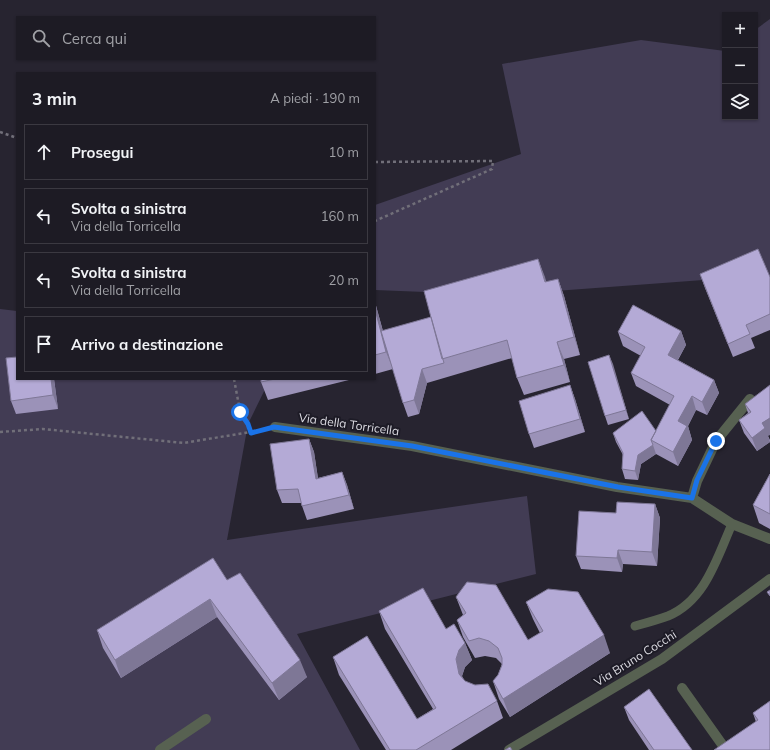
<!DOCTYPE html>
<html lang="it">
<head>
<meta charset="utf-8">
<style>
	:root { --surface:#1d1b24; --page:#2a2831; --text:#f1f3f6; --muted:#a0a1a6; --line:#3b3941 }
	body { margin:0; font-family:Mulish,sans-serif; background:var(--page); color:var(--text) }
	.controls { position:absolute; right:12px; top:12px; display:grid; overflow:hidden; border-radius:0px; box-shadow:0 1px 3px #0004 }
	.controls button { width:36px; height:36px; display:grid; place-items:center; padding:0; border:0; border-bottom:1px solid var(--line); background:var(--surface); color:var(--text); font:20px sans-serif }
	.stop { position:absolute; width:12px; height:12px; margin:-9px; border:3px solid #1a73e8; border-radius:50%; background:#fff }
	.stop.end { background:#1a73e8; border-color:#fff; box-shadow:0 1px 4px #0008 }
	.list { margin:0; padding:0; list-style:none }
	h2 { display:flex; justify-content:space-between; align-items:center; height:52px; margin:0; padding:0 16px; font-size:17px }
	h2 small { font-size:13px; font-weight:400; color:var(--muted) }
	.list li { display:grid; grid-template-columns:26px 1fr auto; gap:12px; align-items:center; box-sizing:border-box; height:56px; margin:0 8px 8px; padding:0 8px; border:1px solid var(--line); border-radius:0px }
	.list b { display:block; font-size:15px; white-space:nowrap }
	.list p { margin:0; font-size:13px; white-space:nowrap; color:var(--muted) }
	.list em { font-size:13px; font-style:normal; color:var(--muted) }
	.icon { flex:none; width:22px; height:22px; fill:none; stroke:currentColor; stroke-width:2; stroke-linecap:round; stroke-linejoin:round }
	.map { position:relative; flex:none; width:770px; height:750px; overflow:hidden }
	.search { position:absolute; background:var(--surface); box-shadow:0 1px 3px #0004; left:16px; top:16px; width:360px; height:44px; display:flex; align-items:center; gap:10px; box-sizing:border-box; padding:0 14px; border-radius:0px; color:var(--muted); font-size:15px }
	.panel { position:absolute; background:var(--surface); box-shadow:0 1px 3px #0004; left:16px; top:72px; width:360px; height:308px; border-radius:0px }
	.map>svg:first-child { display:block }
</style>
</head>
<body>
<div class="map">
<svg width="770" height="750" viewBox="0 0 770 750">
	<rect width="100%" height="100%" fill="#272430"/>
	<path fill="#423c54" d="M 770,19 L 770,275 L 500,295 L 375,290 L 375,205 L 521,154 L 502,64 L 641,40 L 725,51 L 725,117 L 755,117 L 755,30 Z
		M 0,309 L 17,311 L 17,379 L 270,379 L 248,424 L 227,540 L 527,496 L 536,574 L 297,634 L 360,750 L 0,750 Z"/>
	<g fill="none" stroke-linecap="round" stroke-linejoin="round">
		<path stroke="#716f79" stroke-width="2.5" stroke-dasharray="3 3" stroke-linecap="butt" d="M 0,132 L 17,138
			M 375,162 L 493,161 L 492,169 L 375,221
			M 234,379 L 240,411 L 248,424 L 251,433
			M 0,432 L 43,429 L 184,443 L 262,430"/>
		<path stroke="#576151" stroke-width="9" d="M 635,626 C 646,623 657,620 668,616 C 705,601 717,558 732,524"/>
		<path stroke="#576151" stroke-width="10" d="M 275,427 L 412,446 L 617,487 L 692,498 L 732,524 L 770,539
			M 692,498 L 697,481 L 716,441 L 750,399
			M 682,688 L 726,750
			M 160,750 L 206,719
			M 509,750 L 662,659 L 770,579"/>
	</g>
	<path fill="#9b92b8" d="M 538,259 L 546,282 L 558,279 L 564,296 L 580,355 L 564,359 L 570,382 L 524,395 L 517,378 L 512,358 L 427,383 L 419,414 L 408,417 L 403,403 L 393,369 L 375,374 L 375,302 L 383,331 L 431,317 Z
		M 700,274 L 770,277 L 770,330 L 751,338 L 755,348 L 733,357 L 705,288 Z
		M 681,331 L 686,345 L 678,360 L 714,380 L 719,393 L 707,415 L 696,410 L 688,426 L 692,440 L 678,466 L 656,454 L 641,464 L 638,480 L 625,479 L 622,469 L 623,455 L 616,442 L 613,433 L 656,431 L 670,405 L 636,386 L 631,373 L 641,356 L 623,346 L 618,332 Z
		M 609,355 L 629,419 L 608,425 L 605,416 Z
		M 17,379 L 54,379 L 58,409 L 16,414 L 11,401 Z
		M 261,379 L 353,379 L 268,400 L 261,382 Z
		M 570,385 L 575,399 L 585,432 L 534,448 L 529,434 Z
		M 745,404 L 768,436 L 770,440 L 770,442 L 757,451 L 744,433 L 739,420 L 748,413 Z
		M 309,439 L 314,452 L 318,478 L 342,472 L 347,485 L 354,509 L 307,520 L 301,503 L 282,503 L 277,490 Z
		M 770,474 L 770,529 L 759,523 L 753,505 Z
		M 655,504 L 660,518 L 657,566 L 623,564 L 622,572 L 581,569 L 576,556 L 616,513 Z
		M 227,580 L 307,677 L 279,700 L 217,617 L 121,678 L 103,648 L 97,630 Z
		M 456,597 L 528,640 L 540,633 L 533,619 L 526,602 L 610,653 L 510,717 L 499,699 L 493,681 L 498,675 L 502,664 L 496,658 L 485,656 L 475,658 L 463,637 L 457,620 L 463,615 Z
		M 379,611 L 446,629 L 465,643 L 472,660 L 465,667 L 462,676 L 463,678 L 465,681 L 497,701 L 503,718 L 451,750 L 386,750 L 339,675 L 333,657 L 417,719 L 433,709 L 385,629 Z
		M 770,701 L 770,750 L 756,722 L 753,713 Z
		M 624,707 L 692,750 L 649,750 L 629,720 Z"/>
	<path fill="#7e7796" d="M 538,259 L 545,277 L 551,300 L 545,282 Z
		M 558,279 L 564,296 L 580,355 L 574,337 Z
		M 375,302 L 393,369 L 386,352 L 375,309 Z
		M 681,331 L 686,345 L 673,368 L 668,355 Z
		M 557,342 L 564,359 L 570,382 L 564,365 Z
		M 609,355 L 613,364 L 629,419 L 626,410 Z
		M 422,369 L 427,383 L 419,414 L 414,400 Z
		M 51,379 L 54,379 L 58,409 L 53,395 Z
		M 714,380 L 719,393 L 707,415 L 702,402 Z
		M 570,385 L 575,399 L 585,432 L 580,419 Z
		M 692,396 L 696,410 L 688,426 L 692,440 L 678,466 L 673,452 L 678,421 Z
		M 770,418 L 770,435 L 768,436 L 770,442 L 757,451 L 752,438 L 762,423 Z
		M 309,439 L 314,452 L 320,493 L 316,479 Z
		M 653,445 L 656,454 L 641,464 L 638,480 L 635,471 L 638,455 Z
		M 342,472 L 347,485 L 354,509 L 349,495 Z
		M 655,504 L 660,518 L 657,566 L 652,552 Z
		M 618,550 L 623,564 L 622,572 L 617,558 Z
		M 210,599 L 217,617 L 121,678 L 115,660 Z
		M 604,635 L 610,653 L 510,717 L 503,699 Z
		M 465,643 L 472,660 L 465,667 L 462,676 L 465,692 L 459,674 L 456,659 L 459,650 Z
		M 300,660 L 307,677 L 279,700 L 272,683 Z"/>
	<path fill="#b4aad6" stroke="#7e7796" d="M 758,249 L 770,277 L 770,314 L 746,325 L 750,334 L 728,344 L 700,274 Z
		M 538,259 L 545,282 L 558,279 L 574,337 L 557,342 L 564,365 L 517,378 L 507,340 L 442,359 L 424,291 Z
		M 633,305 L 681,331 L 668,355 L 714,380 L 702,402 L 692,396 L 678,421 L 687,426 L 673,452 L 651,440 L 674,396 L 631,373 L 645,347 L 618,332 Z
		M 375,309 L 386,352 L 375,355 Z
		M 431,317 L 444,363 L 422,369 L 414,400 L 403,403 L 381,331 Z
		M 609,355 L 626,410 L 605,416 L 588,362 Z
		M 17,357 L 17,379 L 51,379 L 53,395 L 11,401 L 6,358 Z
		M 261,379 L 275,379 L 261,382 Z
		M 570,385 L 580,419 L 529,434 L 519,401 Z
		M 770,385 L 770,418 L 762,423 L 765,428 L 752,438 L 739,420 L 751,412 L 745,404 Z
		M 642,411 L 656,431 L 651,440 L 653,445 L 638,455 L 635,471 L 622,469 L 623,453 L 613,433 Z
		M 309,439 L 316,479 L 342,472 L 349,495 L 302,506 L 298,489 L 277,490 L 270,444 Z
		M 770,474 L 770,514 L 753,505 Z
		M 617,502 L 655,504 L 652,552 L 618,550 L 617,558 L 576,556 L 579,511 L 616,513 Z
		M 213,558 L 227,580 L 240,573 L 300,660 L 272,683 L 210,599 L 115,660 L 97,630 Z
		M 467,582 L 496,585 L 528,640 L 543,631 L 526,602 L 548,589 L 578,592 L 604,635 L 503,699 L 493,681 L 498,675 L 502,665 L 502,658 L 498,648 L 489,641 L 479,638 L 469,641 L 457,620 L 466,613 L 456,597 Z
		M 423,588 L 446,629 L 454,624 L 465,643 L 459,650 L 456,659 L 459,674 L 465,681 L 475,685 L 488,684 L 497,701 L 416,750 L 390,750 L 333,657 L 367,636 L 417,719 L 436,708 L 379,611 Z
		M 770,590 L 770,596 L 767,592 Z
		M 649,689 L 692,750 L 654,750 L 624,707 Z
		M 770,701 L 770,750 L 714,750 L 758,720 L 753,713 Z
		M 510,747 L 512,750 L 505,750 Z"/>
	<g fill="none" stroke-linecap="round" stroke-linejoin="round">
		<path stroke="#1a73e8" stroke-width="5" d="M 240,412 L 248,424 L 251,433 L 274,427 L 412,446 L 618,487 L 692,498 L 697,480 L 716,441"/>
	</g>
	<g text-anchor="middle" dominant-baseline="central" stroke-width="4" stroke-linejoin="round" paint-order="stroke">
		<g font-size="12" fill="#dddce3" stroke="#1d1b26">
			<text transform="translate(349 424) rotate(8)">Via della Torricella</text>
			<text transform="translate(635 658) rotate(-32)">Via Bruno Cocchi</text>
		</g>
	</g>
</svg>
<div class="controls">
<button>+</button>
<button>−</button>
<button><svg class="icon" aria-label="layers" viewBox="0 0 24 24"><path d="M12 4l9 5-9 5-9-5zM3 14l9 5 9-5"/></svg></button>
</div>
<div class="stop" style="left:240px;top:412px"></div>
<div class="stop end" style="left:716px;top:441px"></div>
<div class="search"><svg class="icon" aria-label="search" viewBox="0 0 24 24"><circle cx="10" cy="10" r="6"/><path d="M15 15l6 6"/></svg>Cerca qui</div>
<section class="panel">
<h2>3 min<small>A piedi · 190 m</small></h2>
<ul class="list">
<li><svg class="icon" aria-label="ahead" viewBox="0 0 24 24"><path d="M12 20V5M6 11l6-6 6 6"/></svg><div><b>Prosegui</b></div><em>10 m</em></li>
<li><svg class="icon" aria-label="left" viewBox="0 0 24 24"><path d="M17 20v-9H6M10 6l-5 5 5 5"/></svg><div><b>Svolta a sinistra</b><p>Via della Torricella</p></div><em>160 m</em></li>
<li><svg class="icon" aria-label="left" viewBox="0 0 24 24"><path d="M17 20v-9H6M10 6l-5 5 5 5"/></svg><div><b>Svolta a sinistra</b><p>Via della Torricella</p></div><em>20 m</em></li>
<li><svg class="icon" aria-label="arrive" viewBox="0 0 24 24"><path d="M6 21V4h12l-3 4 3 4H6"/></svg><div><b>Arrivo a destinazione</b></div></li>
</ul>
</section>
</div>
</body>
</html>
